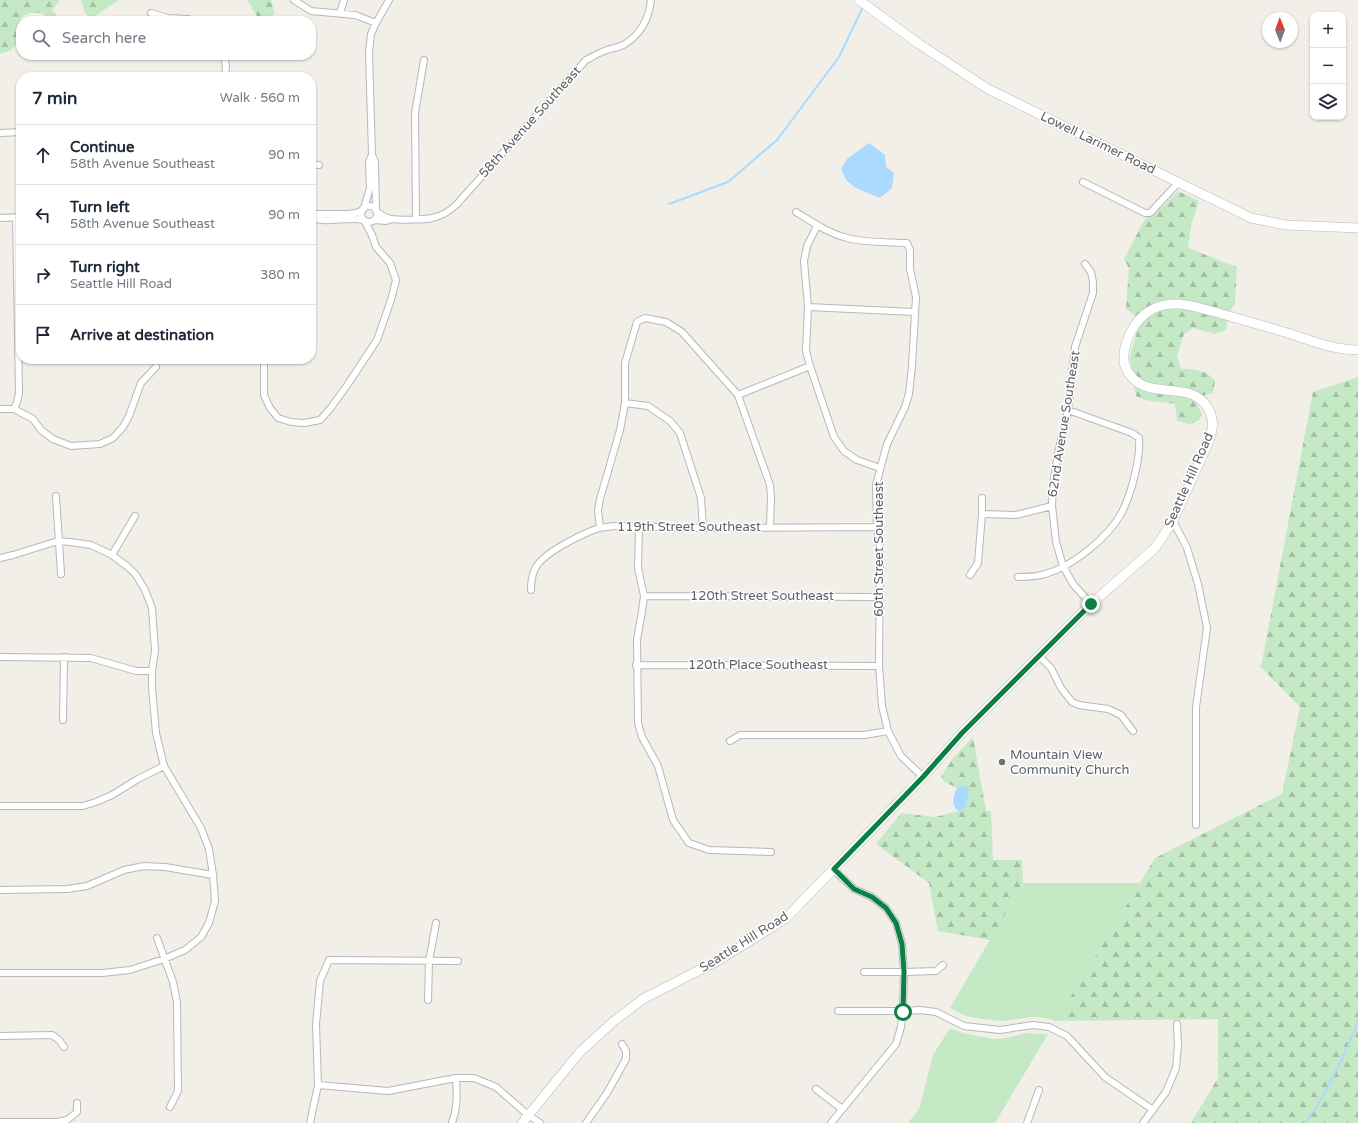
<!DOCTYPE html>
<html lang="en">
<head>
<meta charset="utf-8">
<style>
	:root { --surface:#fff; --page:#f2f2f3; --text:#1f2937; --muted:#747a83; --line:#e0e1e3 }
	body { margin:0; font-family:"Varela Round",sans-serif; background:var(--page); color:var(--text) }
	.controls { position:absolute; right:12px; top:12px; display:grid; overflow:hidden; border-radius:8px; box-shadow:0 1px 3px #0004 }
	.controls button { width:36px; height:36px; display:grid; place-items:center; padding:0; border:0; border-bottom:1px solid var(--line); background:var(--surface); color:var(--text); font:20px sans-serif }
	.compass { position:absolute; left:1262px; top:12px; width:36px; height:36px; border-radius:50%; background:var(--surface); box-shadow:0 1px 3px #0004; rotate:359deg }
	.stop { position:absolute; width:12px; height:12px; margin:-9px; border:3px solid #0b8043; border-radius:50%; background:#fff }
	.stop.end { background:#0b8043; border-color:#fff; box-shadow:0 1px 4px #0008 }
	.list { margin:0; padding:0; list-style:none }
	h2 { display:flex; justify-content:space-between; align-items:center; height:52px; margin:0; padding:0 16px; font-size:17px }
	h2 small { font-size:13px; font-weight:400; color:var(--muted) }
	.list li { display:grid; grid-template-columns:26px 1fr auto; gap:12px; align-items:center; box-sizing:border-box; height:60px; padding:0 16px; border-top:1px solid var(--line) }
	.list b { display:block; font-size:15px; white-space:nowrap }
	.list p { margin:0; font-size:13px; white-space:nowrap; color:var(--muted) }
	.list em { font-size:13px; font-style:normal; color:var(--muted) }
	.icon { flex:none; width:22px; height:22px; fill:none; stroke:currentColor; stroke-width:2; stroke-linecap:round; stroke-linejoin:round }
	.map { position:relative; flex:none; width:1358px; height:1123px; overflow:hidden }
	.search { position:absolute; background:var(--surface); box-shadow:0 1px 3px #0004; left:16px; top:16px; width:300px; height:44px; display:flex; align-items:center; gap:10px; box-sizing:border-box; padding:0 14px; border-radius:16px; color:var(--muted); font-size:15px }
	.panel { position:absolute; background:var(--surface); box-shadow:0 1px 3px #0004; left:16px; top:72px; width:300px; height:292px; border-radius:16px }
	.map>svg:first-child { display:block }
</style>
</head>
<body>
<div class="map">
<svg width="1358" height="1123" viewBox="0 0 1358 1123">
	<defs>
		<pattern id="forest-firs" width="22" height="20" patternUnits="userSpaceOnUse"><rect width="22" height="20" fill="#c5e8c5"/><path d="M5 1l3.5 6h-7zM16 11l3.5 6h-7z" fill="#a3c0a4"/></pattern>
	</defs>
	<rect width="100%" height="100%" fill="#f1efe8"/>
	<path fill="#c5e8c5" d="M 1023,883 L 1140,883 L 1056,1021 L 1046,1018 L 1032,1017 L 1003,1021 L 982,1019 L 966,1016 L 950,1008 Z
		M 950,1028 L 962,1033 L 993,1039 L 1008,1038 L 1025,1033 L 1048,1034 L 995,1123 L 908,1123 L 919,1109 L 933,1055 Z"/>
	<path fill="url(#forest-firs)" d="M 0,0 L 60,0 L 52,10 L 62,21 L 51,21 L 42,13 L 29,13 L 21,18 L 19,42 L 11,50 L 0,54 Z
		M 81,0 L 118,0 L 91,19 L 85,13 Z
		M 247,0 L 271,0 L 275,14 L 260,21 Z
		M 1178,191 L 1199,201 L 1191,225 L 1188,248 L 1237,267 L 1235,304 L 1229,312 L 1226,330 L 1215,334 L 1193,328 L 1184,334 L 1177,356 L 1181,369 C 1194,369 1207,370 1215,381 L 1213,393 L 1202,396 L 1196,402 L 1202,414 L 1199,420 L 1190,424 L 1177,421 L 1175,404 L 1145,400 L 1136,396 L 1130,360 L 1131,352 L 1137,332 L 1137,317 L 1126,309 L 1129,268 L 1124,259 L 1146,217 L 1154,215 Z
		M 1358,377 L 1358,1123 L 1191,1123 L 1218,1078 L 1218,1019 L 1056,1021 L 1155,858 L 1282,794 L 1300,707 L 1261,667 L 1313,392 Z
		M 973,737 L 986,811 L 991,811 L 993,860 L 1022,860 L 1023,883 L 990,940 L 938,931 L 929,883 L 876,844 L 901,813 L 935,817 L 963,810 L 959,786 L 957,788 L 943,781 L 941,777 L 953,758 Z"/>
	<path fill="#aadaff" d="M 869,143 L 885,155 L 886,167 L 894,173 L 892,188 L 880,198 L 856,188 L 846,180 L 841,169 L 847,159 Z
		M 959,786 L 967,787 L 969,792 L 966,806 L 963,810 L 959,811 C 949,805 954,797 957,788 Z"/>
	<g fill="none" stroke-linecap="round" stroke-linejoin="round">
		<path stroke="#aadaff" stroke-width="2" d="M 669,204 L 728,182 L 777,140 L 839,57 L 863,7
			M 1305,1123 L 1319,1103 L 1343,1057 L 1358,1022"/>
		<g stroke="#b5b8bc" stroke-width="8">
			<path id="minor" d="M 294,0 L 311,11 L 355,15 L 376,23
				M 151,13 L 168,18 L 188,19 L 194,21
				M 340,13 L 344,0
				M 224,55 L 226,66 L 225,77
				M 0,133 L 21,132
				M 311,164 L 319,165
				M 1083,182 L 1145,213 L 1150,213 L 1178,183
				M361 214a8 8 0 1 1 16 0a8 8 0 1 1-16 0Z
				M 364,208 L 370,188 L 369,162 L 372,155
				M 376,210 L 375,162 L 372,155 L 369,52 L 371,34 L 376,23 L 389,0
				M 377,212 C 381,215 386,218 391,219 C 399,220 424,220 432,218 C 442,216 450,211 457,204 L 586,60 C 591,58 596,54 602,52 C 609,48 619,48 625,44 C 641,34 649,18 651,0
				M 796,212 C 812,222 828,233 847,238 C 866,243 887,242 907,243 L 910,250 L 910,269 L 916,297 L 912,366 L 909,394 L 905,407 L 887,444 L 876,485 L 877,527 L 880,547 L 879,666 L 882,706 L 888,731 L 901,756 L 923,777
				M 311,216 L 315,214 L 346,214 L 356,213 L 363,210
				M 0,218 L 21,217
				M 311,218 C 328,224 347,216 364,220
				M 416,219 L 415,113 L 424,60
				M 375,220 L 386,221 L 392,219
				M 817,226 L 807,246 L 804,261 L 808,307 L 806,351 L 810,366 L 834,437 L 844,451 L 857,460 L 880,468
				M 1085,264 L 1091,272 L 1093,282 L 1093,293 L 1075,347 L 1068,410 L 1058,453 L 1053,485 L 1052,506 L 1056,542 L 1063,566 L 1073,584 L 1091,604
				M 808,307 L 915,312
				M 264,359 L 264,395 L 270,408 L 278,418 L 291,422 L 304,423 L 320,420 L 330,409 L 348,384 L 377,340 L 391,300 L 396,280 L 390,263 L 376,247 L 372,235 L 365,222
				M 738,395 L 810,366
				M 625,403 L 648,406 L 670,421 L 680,433 L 701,498 L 703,528
				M 0,409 L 14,409 L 33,419 L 41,430 L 53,439 L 71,446 L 100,444 L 113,438 L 123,427 L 129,416 L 141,383 L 156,367
				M 14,409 L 17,402 L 19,393 L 16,217
				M 56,496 L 61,574
				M 982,514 L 1016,515 L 1052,506
				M 1173,521 L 1187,548 L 1198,584 L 1207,628 L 1196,707 L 1196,825
				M 639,527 L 638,568 L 644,596 L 642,611 L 637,640 L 638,723 L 642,737 L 658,766 L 673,820 L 689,843 L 709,850 L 771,852
				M 600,528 L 598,510 L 600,499 L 620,430 L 625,403 L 625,363 L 637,322 L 645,318 L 666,322 L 682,332 L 738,395 L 770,485 L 771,497 L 770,527
				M 112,555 L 135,516
				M 0,558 L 13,555 L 58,541 L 70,542 L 91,545 L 112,555 L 128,567 L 136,575 L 145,590 L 152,608 L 155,651 L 152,671 L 152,688 L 156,733 L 164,766 L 201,828 L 209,849 L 213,875 L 215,901 L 209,923 L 201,937 L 185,950 L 164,959 L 130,970 L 102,973 L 0,973
				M 970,575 L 978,563 L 982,514 L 982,498
				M 1018,577 C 1027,577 1036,577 1045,574 C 1072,567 1109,537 1122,512 C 1128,500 1132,487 1135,474 C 1138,462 1140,451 1139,438 L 1132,433 L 1068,410
				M 531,590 C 531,583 532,575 535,569 C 542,553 582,534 599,528 C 604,527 609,527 614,526 L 703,528 L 877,527
				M 644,596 L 879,597
				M 1039,656 L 1051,668 L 1061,688 L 1072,702 L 1079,705 L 1108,709 L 1121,715 L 1133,731
				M 0,657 L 91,658 L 136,671 L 152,671
				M 636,665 L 879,666
				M 63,720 L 64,657
				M 730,741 L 740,735 L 864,735 L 888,731
				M 0,806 L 83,806 L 96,802 L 112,795 L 138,779 L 164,766
				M 0,890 L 67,889 L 87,886 L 124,870 L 144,866 L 165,867 L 213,875
				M 157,938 L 173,982 L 177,1002 L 178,1091 L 170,1107
				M 864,972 L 904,972 L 936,971 L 943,965
				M 428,1000 L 429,961 L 436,923
				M 838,1011 L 903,1011 L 920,1010 L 936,1012 L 964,1026 L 1000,1030 L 1033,1025 L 1049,1027 L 1067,1036 L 1105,1077 L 1153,1110
				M 0,1036 L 52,1035 L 59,1040 L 64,1047
				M 318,1085 L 388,1091 L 456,1078 L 474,1078 L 496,1087 L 528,1115 L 540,1123
				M 816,1089 L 842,1109
				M 0,1122 L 57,1122 L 67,1120 L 77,1112 L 77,1103
				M 310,1123 L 318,1085 L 316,1024 L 320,981 L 329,960 L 458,961
				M 452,1123 C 458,1107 457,1094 456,1078
				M 586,1123 L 607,1093 L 626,1059 L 626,1051 L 622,1044
				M 831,1123 L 896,1044 L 901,1027 L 903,1011 L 904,972 L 902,944 L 896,923 L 886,908 L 872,897 L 854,889 L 833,869
				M 1027,1123 L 1039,1090
				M 1143,1123 L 1166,1092 L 1176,1068 L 1178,1045 L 1177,1024"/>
		</g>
		<g stroke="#b6babf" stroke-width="10">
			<path id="secondary" d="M 859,0 L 919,44 L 988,89 L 1251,218 L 1286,225 L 1358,228
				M 522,1123 L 580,1052 L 614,1021 L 643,999 L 719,960 L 785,919 L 923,777 L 962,733 L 1091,604 L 1155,548 L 1173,521 L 1206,448 C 1212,434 1216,422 1208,408 C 1191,379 1149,401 1130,375 C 1127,371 1125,367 1124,362 C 1123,349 1128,335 1135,325 C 1145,310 1161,303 1179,304 C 1191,305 1203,309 1215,312 C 1239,319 1263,326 1288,333 C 1311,341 1334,350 1358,350"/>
		</g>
		<use href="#minor" stroke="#fff" stroke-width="6"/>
		<use href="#secondary" stroke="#fff" stroke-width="9"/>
	</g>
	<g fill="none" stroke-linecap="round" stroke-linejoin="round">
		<path stroke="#0b8043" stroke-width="5" d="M 903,1012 L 904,972 L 902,944 L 896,923 L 886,908 L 872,897 L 854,889 L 834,869 L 923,777 L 962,733 L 1091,604"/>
	</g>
	<circle fill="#6b7280" stroke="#fff" stroke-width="1.5" cx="1002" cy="762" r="4"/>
	<g text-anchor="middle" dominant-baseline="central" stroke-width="3" stroke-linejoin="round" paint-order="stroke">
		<g font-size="13" fill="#5f6368" stroke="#fff">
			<text transform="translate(530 122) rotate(-48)">58th Avenue Southeast</text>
			<text transform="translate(1098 143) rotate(26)">Lowell Larimer Road</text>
			<text transform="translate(1064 424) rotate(-81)">62nd Avenue Southeast</text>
			<text transform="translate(1189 480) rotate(-66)">Seattle Hill Road</text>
			<text x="689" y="527">119th Street Southeast</text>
			<text transform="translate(879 549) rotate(-90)">60th Street Southeast</text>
			<text x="762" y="596">120th Street Southeast</text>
			<text x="758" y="665">120th Place Southeast</text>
			<text transform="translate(744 942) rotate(-32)">Seattle Hill Road</text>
		</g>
		<g font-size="13" fill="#5b616d" stroke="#fff" text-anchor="start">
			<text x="1010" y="755">Mountain View<tspan x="1010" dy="15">Community Church</tspan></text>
		</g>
	</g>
</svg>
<div class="controls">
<button>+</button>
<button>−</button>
<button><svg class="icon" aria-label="layers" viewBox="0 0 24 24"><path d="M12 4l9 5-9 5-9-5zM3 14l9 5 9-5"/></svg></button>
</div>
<svg class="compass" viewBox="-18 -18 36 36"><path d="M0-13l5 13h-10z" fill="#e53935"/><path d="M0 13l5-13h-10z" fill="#747a83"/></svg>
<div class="stop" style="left:903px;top:1012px"></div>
<div class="stop end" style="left:1091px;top:604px"></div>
<div class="search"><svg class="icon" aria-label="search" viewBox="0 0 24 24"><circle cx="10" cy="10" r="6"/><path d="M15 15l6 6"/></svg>Search here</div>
<section class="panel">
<h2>7 min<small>Walk · 560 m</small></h2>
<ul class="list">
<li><svg class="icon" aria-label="ahead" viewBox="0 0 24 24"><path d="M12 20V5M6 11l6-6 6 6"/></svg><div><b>Continue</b><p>58th Avenue Southeast</p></div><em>90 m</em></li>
<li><svg class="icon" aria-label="left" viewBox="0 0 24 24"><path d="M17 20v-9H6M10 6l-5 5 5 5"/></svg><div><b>Turn left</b><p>58th Avenue Southeast</p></div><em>90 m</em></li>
<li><svg class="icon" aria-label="right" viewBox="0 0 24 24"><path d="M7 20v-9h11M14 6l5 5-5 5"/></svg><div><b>Turn right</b><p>Seattle Hill Road</p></div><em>380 m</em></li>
<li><svg class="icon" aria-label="arrive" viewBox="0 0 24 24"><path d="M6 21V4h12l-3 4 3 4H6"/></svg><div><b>Arrive at destination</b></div></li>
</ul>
</section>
</div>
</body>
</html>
